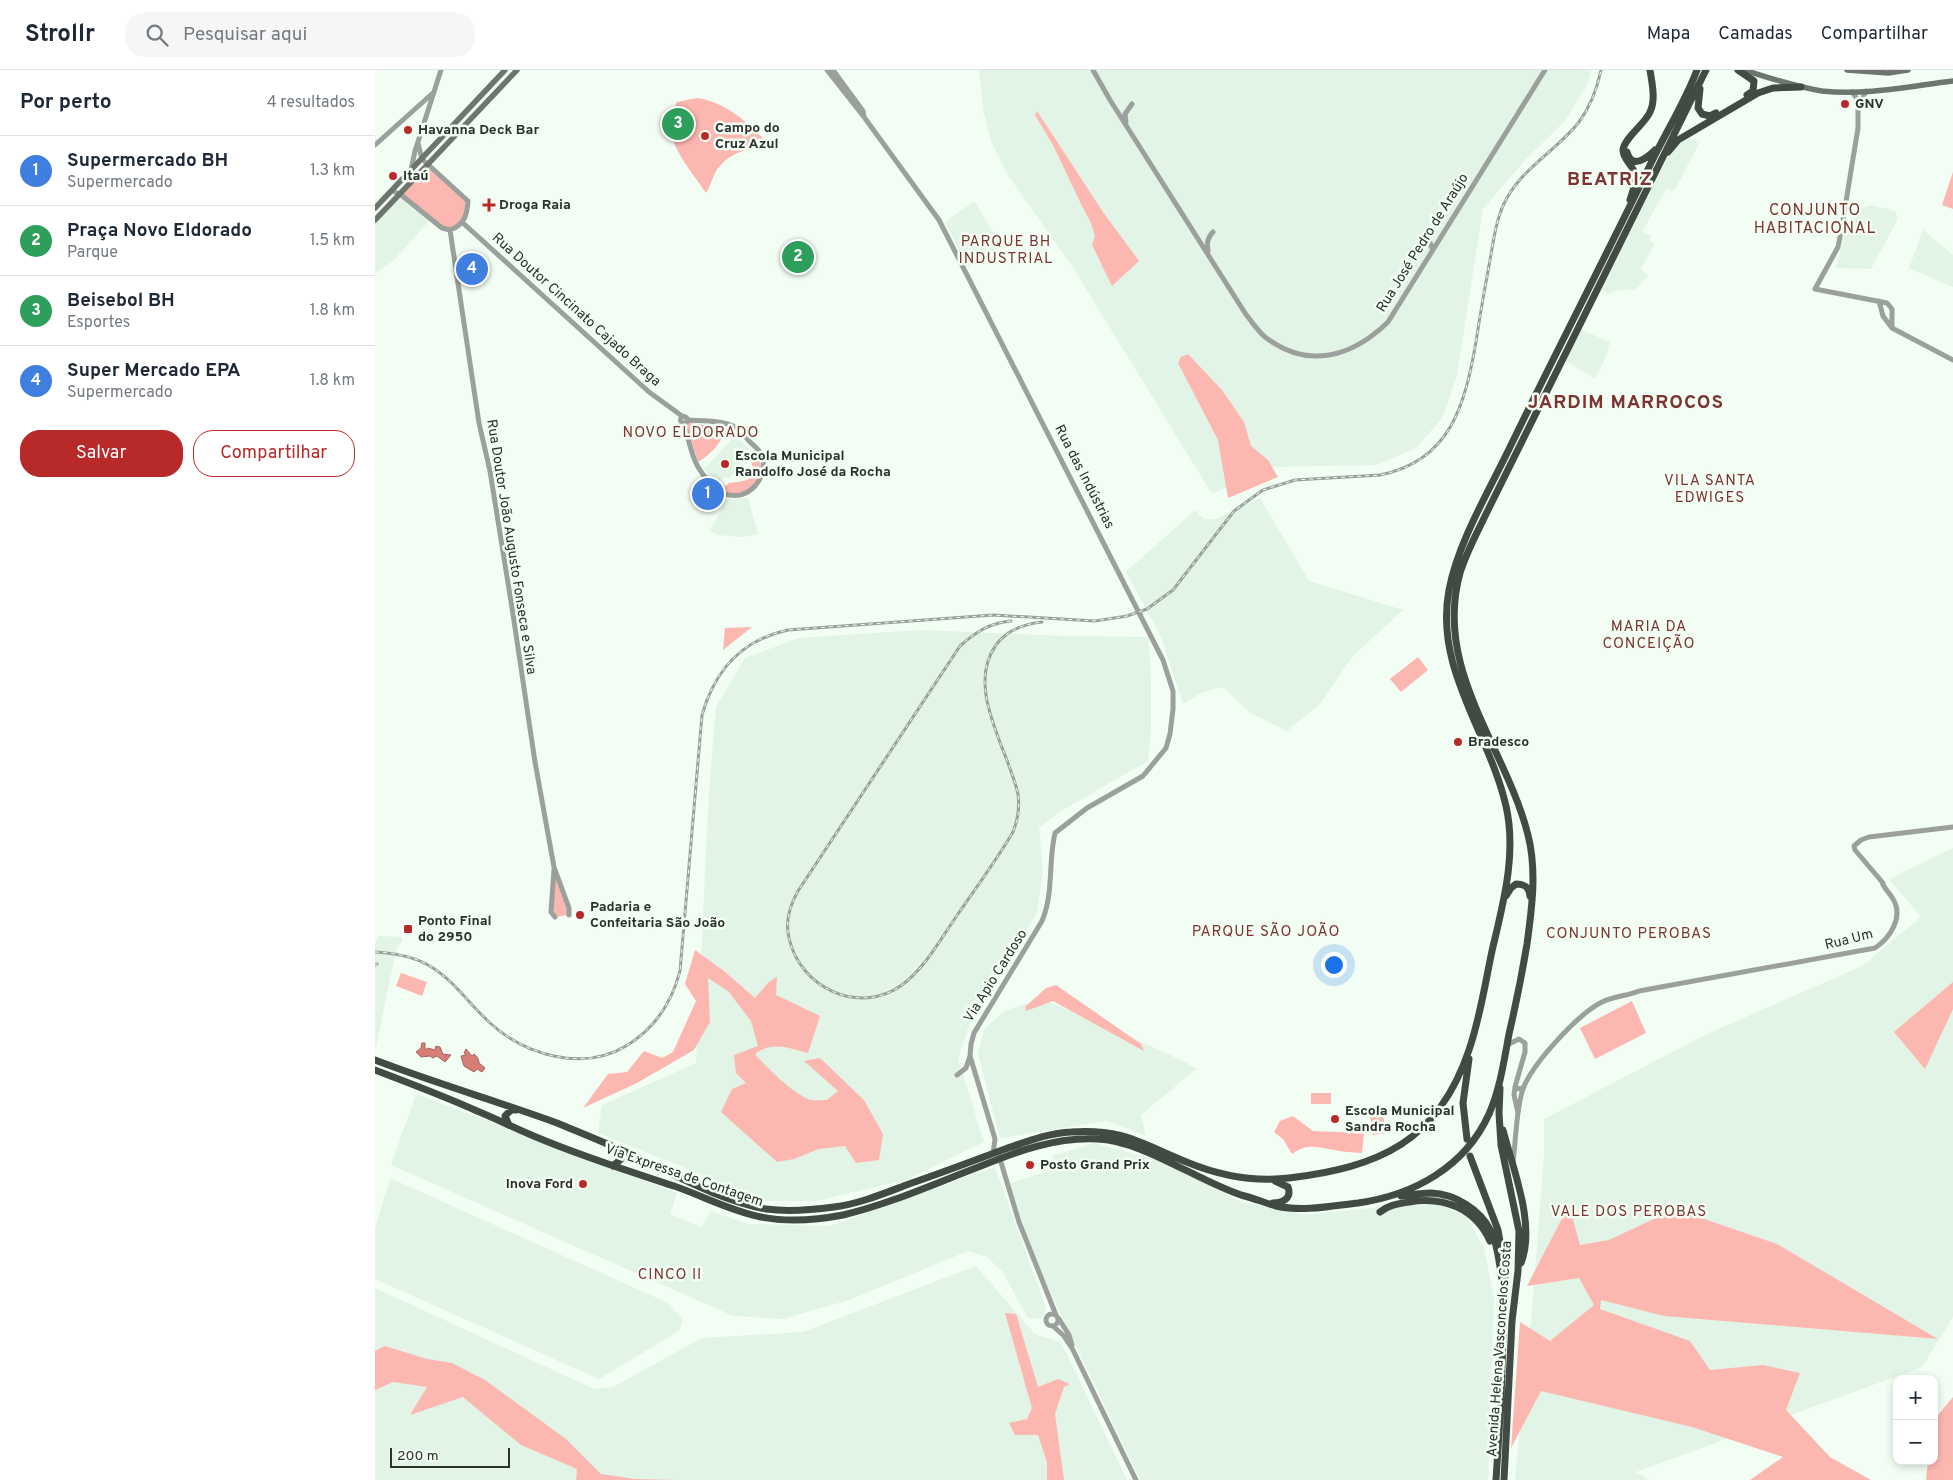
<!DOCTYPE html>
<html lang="pt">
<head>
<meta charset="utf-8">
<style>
	:root { --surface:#fff; --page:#f6f6f7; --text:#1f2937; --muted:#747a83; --line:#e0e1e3; --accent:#b82929 }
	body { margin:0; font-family:Overpass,sans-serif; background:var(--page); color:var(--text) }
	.controls { position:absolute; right:15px; bottom:15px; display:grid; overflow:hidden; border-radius:10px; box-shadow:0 2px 8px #0003 }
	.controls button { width:45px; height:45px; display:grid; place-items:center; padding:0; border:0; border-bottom:1px solid var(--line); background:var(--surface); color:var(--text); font:25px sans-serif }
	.scale { position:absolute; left:15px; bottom:12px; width:120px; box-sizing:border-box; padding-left:5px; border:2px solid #2c302d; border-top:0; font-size:14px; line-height:18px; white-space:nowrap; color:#2c302d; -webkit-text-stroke:4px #f2fdf4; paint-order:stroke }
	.you { position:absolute; left:958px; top:894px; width:18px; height:18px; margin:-12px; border:4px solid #fff; border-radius:50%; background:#1a73e8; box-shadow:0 0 0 8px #1a73e833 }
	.badge { display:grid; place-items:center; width:32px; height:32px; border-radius:50%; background:var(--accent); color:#fff; font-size:16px; font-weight:700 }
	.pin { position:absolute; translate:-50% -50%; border:2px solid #fff; box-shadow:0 1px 5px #0006 }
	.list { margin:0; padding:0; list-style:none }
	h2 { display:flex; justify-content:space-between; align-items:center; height:65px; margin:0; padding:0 20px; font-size:21px }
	h2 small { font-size:16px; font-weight:400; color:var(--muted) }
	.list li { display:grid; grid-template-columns:32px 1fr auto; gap:15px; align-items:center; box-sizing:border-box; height:70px; padding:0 20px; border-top:1px solid var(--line) }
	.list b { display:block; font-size:19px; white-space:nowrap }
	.list p { margin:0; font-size:16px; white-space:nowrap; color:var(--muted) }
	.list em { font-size:16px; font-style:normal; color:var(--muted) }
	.actions { display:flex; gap:10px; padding:15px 20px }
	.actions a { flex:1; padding:11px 0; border:1px solid var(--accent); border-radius:20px; text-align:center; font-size:18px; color:var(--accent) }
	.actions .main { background:var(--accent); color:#fff }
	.icon { flex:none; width:28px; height:28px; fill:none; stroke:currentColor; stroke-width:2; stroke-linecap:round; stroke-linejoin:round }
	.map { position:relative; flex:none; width:1578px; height:1410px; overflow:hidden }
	header { display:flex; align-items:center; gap:30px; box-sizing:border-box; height:70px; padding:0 25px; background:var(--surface); border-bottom:1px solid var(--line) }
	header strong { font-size:24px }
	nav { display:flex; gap:28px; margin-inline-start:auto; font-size:18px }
	.search { width:350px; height:45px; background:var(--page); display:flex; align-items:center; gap:12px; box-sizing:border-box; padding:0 18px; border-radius:20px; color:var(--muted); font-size:19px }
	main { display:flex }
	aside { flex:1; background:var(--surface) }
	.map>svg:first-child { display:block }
</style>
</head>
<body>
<header>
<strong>Strollr</strong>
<div class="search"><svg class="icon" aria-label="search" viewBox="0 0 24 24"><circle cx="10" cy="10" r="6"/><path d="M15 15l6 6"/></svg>Pesquisar aqui</div>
<nav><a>Mapa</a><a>Camadas</a><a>Compartilhar</a></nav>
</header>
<main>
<aside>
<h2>Por perto<small>4 resultados</small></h2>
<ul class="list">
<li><span class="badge" style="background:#3f7fe0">1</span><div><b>Supermercado BH</b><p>Supermercado</p></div><em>1.3 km</em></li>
<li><span class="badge" style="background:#2e9e5b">2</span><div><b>Praça Novo Eldorado</b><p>Parque</p></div><em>1.5 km</em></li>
<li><span class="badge" style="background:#2e9e5b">3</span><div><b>Beisebol BH</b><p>Esportes</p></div><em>1.8 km</em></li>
<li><span class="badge" style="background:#3f7fe0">4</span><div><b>Super Mercado EPA</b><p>Supermercado</p></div><em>1.8 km</em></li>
</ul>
<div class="actions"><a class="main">Salvar</a><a>Compartilhar</a></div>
</aside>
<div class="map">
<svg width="1578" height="1410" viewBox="0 0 1578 1410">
	<rect width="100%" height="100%" fill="#f2fdf4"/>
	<path fill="#e2f4e5" d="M 604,0 L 1216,0 L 1212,15 L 1190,51 L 1150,90 L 1108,139 L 1082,305 L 1068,347 L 1041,378 L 1002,395 L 893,397 L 837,424 L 697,196 L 632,104 L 616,71 L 608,39 Z
		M 1314,68 L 1325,72 L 1299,121 L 1291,119 L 1267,162 L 1276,166 L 1274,170 L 1280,173 L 1266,199 L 1273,206 L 1260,219 L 1238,221 L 1233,225 L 1226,217 L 1286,95 L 1305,73 Z
		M 24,125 L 54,151 L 18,191 L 0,204 L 0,151 Z
		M 599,131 L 626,175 L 593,197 L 570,152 Z
		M 1497,135 L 1520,141 L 1523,149 L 1496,199 L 1461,198 L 1472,156 L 1485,138 Z
		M 1548,160 L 1578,185 L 1578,217 L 1534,198 Z
		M 1202,258 L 1235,272 L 1230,289 L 1220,308 L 1187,289 Z
		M 360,366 L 374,379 L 369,384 L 371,389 L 353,409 L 349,407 L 343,412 L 329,399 Z
		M 373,428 L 383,464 L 367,467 L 343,465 L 335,461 L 352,429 Z
		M 885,428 L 934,511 L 1028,540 L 977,587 L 945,634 L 912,661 L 874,642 L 848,617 L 826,623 L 808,634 L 786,567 L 751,502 L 820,440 L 829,449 L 841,449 Z
		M 545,560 L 690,566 L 773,567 L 776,604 L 776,659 L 773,691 L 686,741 L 664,758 L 668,800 L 662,842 L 623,909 L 601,933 L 583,989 L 609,1072 L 531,1110 L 441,1131 L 393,1131 L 223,1063 L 227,1035 L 321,993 L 334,721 L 341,637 L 370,588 L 424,568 Z
		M 1578,778 L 1578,1247 L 1547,1297 L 1261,1402 L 1274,1410 L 1140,1410 L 1157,1239 L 1169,1085 L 1169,1049 L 1332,964 L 1487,896 L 1546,847 L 1514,809 Z
		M 3,866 L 27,867 L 27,872 L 22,876 L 0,982 L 0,873 Z
		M 667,929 L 728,954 L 808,991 L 821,999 L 766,1045 L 771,1066 L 732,1051 L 625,1068 L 603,984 L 609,960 L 629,941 Z
		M 41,1024 L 302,1123 L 295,1144 L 326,1157 L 336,1141 L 373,1154 L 455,1156 L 620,1097 L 671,1238 L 666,1249 L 653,1248 L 627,1201 L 612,1187 L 593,1181 L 474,1230 L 408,1249 L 358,1246 L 16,1095 Z
		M 720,1073 L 785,1091 L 866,1132 L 931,1145 L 1013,1136 L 1064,1135 L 1091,1146 L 1109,1178 L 1119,1228 L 1113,1410 L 765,1410 L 667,1205 L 649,1157 L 635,1113 L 680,1099 L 677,1086 Z
		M 15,1108 L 291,1232 L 308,1249 L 304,1261 L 224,1309 L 0,1209 L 0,1159 Z
		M 601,1196 L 660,1264 L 686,1272 L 752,1410 L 0,1410 L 0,1218 L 219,1319 L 238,1317 L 327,1268 L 428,1262 Z"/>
	<path fill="#fcb7b0" d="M 322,28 C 352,32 376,55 396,77 C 375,79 359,79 343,98 C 338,105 336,115 331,123 C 314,97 281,64 302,32 Z
		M 662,41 L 728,142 L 764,191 L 737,216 L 717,175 L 720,166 L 716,153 L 706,134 L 678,75 L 660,45 Z
		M 53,97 L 92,131 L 87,151 C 83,154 79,159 73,159 C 62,158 37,132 28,124 Z
		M 1578,102 L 1578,139 L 1567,135 Z
		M 813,284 L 847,320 L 869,352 L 876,376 L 893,390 L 903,407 L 853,428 L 843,370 L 803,293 L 806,287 Z
		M 313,352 L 350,359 C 348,372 334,386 323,392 L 311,354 Z
		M 381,383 C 396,404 373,430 352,422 C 349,421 345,417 342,415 L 344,413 L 351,416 L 354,413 C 374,410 380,412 376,389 Z
		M 377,557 L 348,580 L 350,558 Z
		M 1043,587 L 1053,600 L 1026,622 L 1015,609 Z
		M 180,805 L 193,838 L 193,845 L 180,847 L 178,841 Z
		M 320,880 L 349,901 L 380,928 L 394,912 L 402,907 L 401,925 L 445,946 L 433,983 C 414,978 397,971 380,984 C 391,997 419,1025 436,1030 C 441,1031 447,1030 452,1030 L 463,1021 L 429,991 L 445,988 L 489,1030 L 508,1064 L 504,1090 L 481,1093 L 470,1076 L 444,1079 L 419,1089 L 402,1092 L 346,1042 L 357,1019 L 371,1013 L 361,1003 L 359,985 L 383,976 L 376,951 L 353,921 L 333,908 L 335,952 L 319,980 L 262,1013 L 208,1038 L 233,1004 L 252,1002 L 269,981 L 287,988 L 298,982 L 321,931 L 310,914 Z
		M 26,903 L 52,912 L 47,926 L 21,916 Z
		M 1578,912 L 1578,939 L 1550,999 L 1519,962 Z
		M 681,915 L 766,974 L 769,981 L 678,931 L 651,941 L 650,937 L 671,918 Z
		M 1257,931 L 1271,963 L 1220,989 L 1205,958 Z
		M 936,1023 L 956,1023 L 956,1034 L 936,1034 Z
		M 1008,1044 L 1011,1063 L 998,1065 L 995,1046 Z
		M 918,1046 L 938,1061 L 989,1063 L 987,1083 C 977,1082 968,1082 959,1080 C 940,1077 933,1073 917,1084 L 908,1069 L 899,1062 L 905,1051 Z
		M 1194,1135 L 1205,1175 L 1234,1170 L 1300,1139 L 1402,1174 L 1563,1269 L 1289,1246 L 1226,1230 L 1225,1239 L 1315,1271 L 1335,1300 L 1388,1295 L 1425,1303 L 1411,1340 L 1455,1387 L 1496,1410 L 1375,1410 L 1408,1387 L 1317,1357 L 1166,1321 L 1136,1378 L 1145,1252 L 1175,1271 L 1219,1235 L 1204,1208 L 1152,1216 Z
		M 630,1243 L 641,1244 L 663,1317 L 683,1309 L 695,1314 L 689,1317 L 680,1344 L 689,1410 L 672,1410 L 672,1392 L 663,1365 L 640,1365 L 634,1353 L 652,1349 L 657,1338 Z
		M 10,1276 L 52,1289 L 77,1293 L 110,1310 L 191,1369 L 226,1404 L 260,1409 L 304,1410 L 201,1410 L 202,1399 L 146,1375 L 88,1327 L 35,1345 L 52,1317 L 18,1312 L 0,1320 L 0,1281 Z
		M 1578,1327 L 1578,1410 L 1551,1410 L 1553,1391 L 1559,1391 L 1559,1350 Z"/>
	<path fill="#d77d75" stroke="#a4665f" d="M 47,973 L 50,973 L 50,980 L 53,978 L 60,980 L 61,976 L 65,977 L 68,984 L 76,985 L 70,992 L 62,986 L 58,988 L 55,986 L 46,987 L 41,982 L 46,978 Z
		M 91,979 L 97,986 L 99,984 C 102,986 104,989 104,993 L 110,998 L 107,1002 L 102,999 L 99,1002 L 89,996 L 86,986 L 91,985 L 89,983 Z"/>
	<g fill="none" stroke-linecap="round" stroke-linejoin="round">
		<path stroke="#9ba09c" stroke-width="5" d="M 452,0 L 489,47 L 564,150 L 788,590 L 798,621 L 798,639 L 795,664 L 791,678 L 768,706 L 712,738 L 680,763 C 673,792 679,823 667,851 L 599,963 L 596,974 L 595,986 L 620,1069 L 618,1084
			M 458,0 L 488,41 L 489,47
			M 718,0 L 735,30 L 870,243 C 876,251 882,260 890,267 C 933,300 977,287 1013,252 L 1170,0
			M 1477,22 L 1483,30 L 1483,58 L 1466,162 L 1463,177 L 1440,219 L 1512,233 L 1517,239 L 1517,258
			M 1484,36 L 1491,21
			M 751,52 L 750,44 L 757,34
			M 0,75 L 59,22
			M 36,100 L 40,81 L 66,0
			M 17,121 L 25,124 L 67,158 L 75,160 C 89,155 92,146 93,131 L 47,89 L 43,73
			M 88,153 L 274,322 L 307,346
			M 75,160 L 104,353 L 115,401 L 138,544 L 160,692 L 179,797 L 194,838 L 194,845
			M 1052,165 L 1057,178
			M 833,182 C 832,173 832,168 838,162
			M 1504,231 L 1508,246 L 1517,258 L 1578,290
			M305.5 350a3.5 3.5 0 1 1 7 0a3.5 3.5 0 1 1-7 0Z
			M 309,353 C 313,367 316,385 323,397 C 328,406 340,420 350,424 C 373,432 394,408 387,386 C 385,380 379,376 375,372 C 370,366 364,359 358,356 C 345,350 326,351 312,350
			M 179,799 L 176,842 L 180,847
			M 1508,813 L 1480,780 L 1479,776 L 1486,770 L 1494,767 L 1578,757
			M 1132,975 L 1144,969 L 1150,973 L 1150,982 L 1140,1017 L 1145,1019 L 1149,1017
			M 582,1005 L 591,998 L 595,986
			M 1140,1017 L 1139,1025 L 1143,1043
			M 625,1089 L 644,1152 L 681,1245
			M 1138,1092 C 1141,1070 1141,1039 1148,1019 C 1157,994 1203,944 1227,932 C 1239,926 1252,926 1264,921 L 1500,878 C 1515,868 1529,847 1518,829 C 1515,823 1509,819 1507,812
			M671 1250a6 6 0 1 1 12 0a6 6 0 1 1-12 0Z
			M 684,1249 L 694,1265 L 697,1275
			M 678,1256 L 689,1266 L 697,1278 L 761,1410"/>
		<path stroke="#6e756f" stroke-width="5.5" d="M 1369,0 C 1395,8 1421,17 1447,21 C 1490,26 1536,16 1578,11
			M 1472,0 L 1513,3 L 1533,0
			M 0,138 L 130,0
			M 0,150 L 142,0"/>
		<path stroke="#424a44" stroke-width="7" d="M 1363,0 L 1379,11 L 1378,21 L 1372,25
			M 1325,19 L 1323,38 L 1327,44 L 1335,46 L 1341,43
			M 1252,82 C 1257,100 1272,88 1280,80
			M 1293,82 L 1303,70 L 1383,23 L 1398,18 L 1426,17
			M 1255,130 C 1257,123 1262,111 1260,104 C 1258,95 1248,90 1248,80 C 1249,68 1270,54 1275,42 C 1281,30 1277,13 1275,0
			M 1131,826 L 1136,818 L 1141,814 C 1150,814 1154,817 1155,826
			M 0,990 C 60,1013 122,1031 182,1053 C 206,1063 231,1073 255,1084 C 299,1104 343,1130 391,1139 C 412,1142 437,1140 459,1137 C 484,1134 510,1123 534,1114 C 566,1103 598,1091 630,1079 C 651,1072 673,1063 696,1062 C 749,1058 768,1075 814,1093 C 846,1106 879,1112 914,1108 C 1004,1097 1063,1072 1094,980 C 1105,948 1110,914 1117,881 C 1128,834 1142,784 1131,736 C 1114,662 1059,599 1074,520 C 1083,472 1115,419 1136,375 C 1182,280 1231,186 1277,91 C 1292,60 1310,32 1322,0
			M 0,1000 C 34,1013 69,1026 102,1041 C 122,1049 141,1059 161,1067 C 206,1086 253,1101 299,1116 C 328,1126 356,1141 386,1147 C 412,1152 442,1150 468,1145 C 515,1134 561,1113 606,1096 C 643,1081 681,1067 722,1069 C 766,1070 823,1111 866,1125 C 878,1128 890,1133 901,1136 C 928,1142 957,1136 983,1133 C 1039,1125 1090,1097 1114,1044 C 1125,1019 1129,991 1134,964 C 1141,934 1147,904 1152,874 C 1157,838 1162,800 1153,765 C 1131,677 1058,600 1085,503 C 1091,483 1102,463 1111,444 L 1331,0
			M 1125,1018 L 1124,1043 L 1126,1075 L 1144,1161 L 1143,1201 L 1137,1251 L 1129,1410
			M 134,1055 L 130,1046 L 136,1040 L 141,1040
			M 1128,1060 C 1138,1099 1161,1155 1146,1193
			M 1092,1069 L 1088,1033 L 1094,989
			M 1095,1086 L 1123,1160 L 1130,1199 L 1126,1332 L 1121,1410
			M 238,1096 L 246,1089 L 246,1084 L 243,1079
			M 1026,1126 C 1036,1125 1046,1123 1056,1123 C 1080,1124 1105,1139 1116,1161 C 1123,1175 1124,1193 1127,1209
			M 898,1133 C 908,1133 917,1128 913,1117 L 900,1111
			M 1005,1142 C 1013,1135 1023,1134 1034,1132 C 1068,1126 1100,1138 1115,1171"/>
		<g stroke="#98a09a" stroke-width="3">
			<path id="rail" d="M 636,551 C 614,553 601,562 585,576 L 423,821 C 415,835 410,852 414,868 C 425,918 484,946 527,915 C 550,898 565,870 581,847 C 600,819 621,791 638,762 C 643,749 645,738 643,724 C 633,679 590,618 621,575 C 632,560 649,554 667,552
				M 0,882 C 20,883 40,886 58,898 C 80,912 95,935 115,953 C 150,985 208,1002 251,976 C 279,959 297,932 305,901 L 327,645 C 340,600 366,570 413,560 L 618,545 L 720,551 L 752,546 L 772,539 L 798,520 L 859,441 L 888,420 L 920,410 L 1005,405 C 1076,391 1090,334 1101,272 C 1105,245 1110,217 1115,190 C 1119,169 1121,147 1132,128 C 1149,97 1182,80 1204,52 C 1216,36 1222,19 1226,0
				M 0,895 L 2,894"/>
		</g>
		<use href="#rail" stroke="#f2fdf4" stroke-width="1" stroke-dasharray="4" stroke-linecap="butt"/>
	</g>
	<g fill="#b82929" stroke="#f2fdf4" stroke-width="2">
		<circle cx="1470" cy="34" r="5"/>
		<circle cx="33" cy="60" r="5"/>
		<circle cx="330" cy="66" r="5"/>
		<circle cx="18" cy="106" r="5"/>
		<path d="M111.5 127.5h5v5h5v5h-5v5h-5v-5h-5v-5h5z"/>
		<circle cx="350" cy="394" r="5"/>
		<circle cx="1083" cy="672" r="5"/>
		<circle cx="205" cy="845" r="5"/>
		<rect x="28" y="854" width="10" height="10" rx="2.5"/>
		<circle cx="960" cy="1049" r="5"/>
		<circle cx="655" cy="1095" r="5"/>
		<circle cx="208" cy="1114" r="5"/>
	</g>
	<g text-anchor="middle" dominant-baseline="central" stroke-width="5" stroke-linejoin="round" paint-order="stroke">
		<g font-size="14" font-weight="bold" fill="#2c302d" stroke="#f2fdf4" text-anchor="start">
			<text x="1480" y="34">GNV</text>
			<text x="340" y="58">Campo do<tspan x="340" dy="16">Cruz Azul</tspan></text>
			<text x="43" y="60">Havanna Deck Bar</text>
			<text x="28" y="106">Itaú</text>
			<text x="124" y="135">Droga Raia</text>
			<text x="360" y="386">Escola Municipal<tspan x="360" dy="16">Randolfo José da Rocha</tspan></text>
			<text x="1093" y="672">Bradesco</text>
			<text x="215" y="837">Padaria e<tspan x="215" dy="16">Confeitaria São João</tspan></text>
			<text x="43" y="851">Ponto Final<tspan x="43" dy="16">do 2950</tspan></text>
			<text x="970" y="1041">Escola Municipal<tspan x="970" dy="16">Sandra Rocha</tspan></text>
			<text x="665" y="1095">Posto Grand Prix</text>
			<text x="198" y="1114" text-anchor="end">Inova Ford</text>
		</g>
		<g font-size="14" fill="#2c302d" stroke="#f2fdf4">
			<text transform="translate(1048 173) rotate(-58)">Rua José Pedro de Araújo</text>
			<text transform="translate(201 240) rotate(42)">Rua Doutor Cincinato Cajado Braga</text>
			<text transform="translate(709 407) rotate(63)">Rua das Indústrias</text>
			<text transform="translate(136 477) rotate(81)">Rua Doutor João Augusto Fonseca e Silva</text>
			<text transform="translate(1474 870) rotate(-14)">Rua Um</text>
			<text transform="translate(621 906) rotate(-58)">Via Apio Cardoso</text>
			<text transform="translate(309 1106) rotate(19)">Via Expressa de Contagem</text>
			<text transform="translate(1125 1279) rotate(-86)">Avenida Helena Vasconcelos Costa</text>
		</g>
		<g font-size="15" letter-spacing="1" fill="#7c3530" stroke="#f2fdf4">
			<text x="631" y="172">PARQUE BH<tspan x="631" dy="17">INDUSTRIAL</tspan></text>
			<text x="316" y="363">NOVO ELDORADO</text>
			<text x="1335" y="411">VILA SANTA<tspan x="1335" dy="17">EDWIGES</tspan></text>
			<text x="1274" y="557">MARIA DA<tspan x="1274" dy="17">CONCEIÇÃO</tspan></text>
			<text x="891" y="862">PARQUE SÃO JOÃO</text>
			<text x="1254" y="864">CONJUNTO PEROBAS</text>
			<text x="1254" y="1142">VALE DOS PEROBAS</text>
			<text x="295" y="1205">CINCO II</text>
		</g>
		<g font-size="16" letter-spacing="1" fill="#7c3530" stroke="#f2fdf4">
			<text x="1440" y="141">CONJUNTO<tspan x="1440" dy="18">HABITACIONAL</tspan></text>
		</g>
		<g font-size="19" font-weight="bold" letter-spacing="1" fill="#7c3530" stroke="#f2fdf4">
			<text x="1235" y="110">BEATRIZ</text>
			<text x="1251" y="333">JARDIM MARROCOS</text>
		</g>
	</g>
</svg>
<div class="controls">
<button>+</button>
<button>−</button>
</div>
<div class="scale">200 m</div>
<div class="you"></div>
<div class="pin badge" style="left:333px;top:424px;background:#3f7fe0">1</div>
<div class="pin badge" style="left:423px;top:187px;background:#2e9e5b">2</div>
<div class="pin badge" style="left:303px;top:54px;background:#2e9e5b">3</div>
<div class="pin badge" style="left:97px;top:199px;background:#3f7fe0">4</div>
</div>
</main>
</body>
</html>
